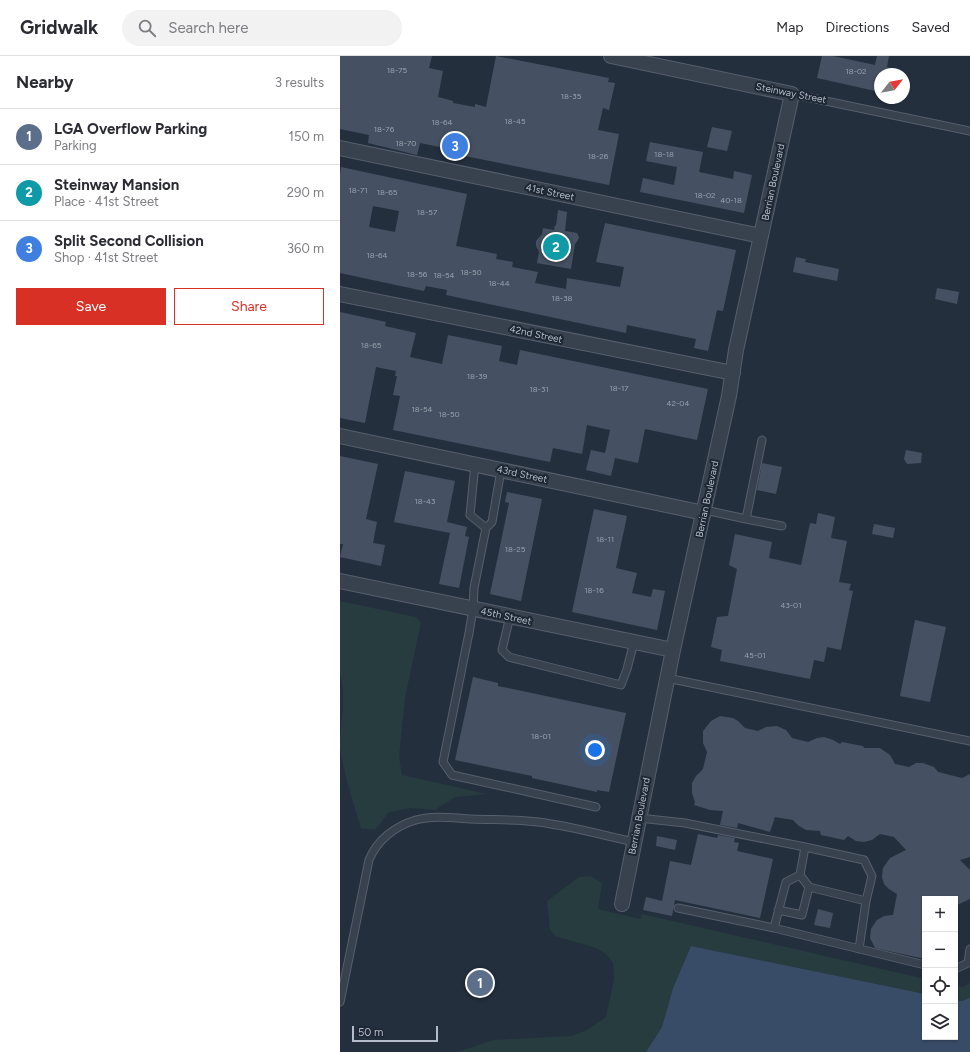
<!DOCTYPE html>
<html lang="en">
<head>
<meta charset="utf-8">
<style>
	:root { --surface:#fff; --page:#f2f2f3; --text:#2b2b33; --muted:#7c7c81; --line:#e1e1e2; --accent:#d93025 }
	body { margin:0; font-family:Figtree,sans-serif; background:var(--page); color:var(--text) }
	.controls { position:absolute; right:12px; bottom:12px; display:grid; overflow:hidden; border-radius:0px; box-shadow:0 1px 3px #0004 }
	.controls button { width:36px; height:36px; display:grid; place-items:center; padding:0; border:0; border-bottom:1px solid var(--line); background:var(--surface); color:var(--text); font:20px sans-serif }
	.compass { position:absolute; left:534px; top:12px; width:36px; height:36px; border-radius:50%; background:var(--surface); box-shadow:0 1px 3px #0004; rotate:59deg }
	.scale { position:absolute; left:12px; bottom:10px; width:86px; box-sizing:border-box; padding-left:4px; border:2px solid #b4bcc9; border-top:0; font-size:11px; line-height:14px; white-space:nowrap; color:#b4bcc9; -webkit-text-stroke:3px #1d2633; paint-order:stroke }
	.you { position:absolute; left:255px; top:694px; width:14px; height:14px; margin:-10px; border:3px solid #fff; border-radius:50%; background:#1a73e8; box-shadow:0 0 0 6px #1a73e833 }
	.badge { display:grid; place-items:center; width:26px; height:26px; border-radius:50%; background:var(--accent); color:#fff; font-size:13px; font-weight:700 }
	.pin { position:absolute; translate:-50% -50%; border:2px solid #fff; box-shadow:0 1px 4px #0006 }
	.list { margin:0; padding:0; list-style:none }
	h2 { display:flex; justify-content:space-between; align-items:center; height:52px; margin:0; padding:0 16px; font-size:17px }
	h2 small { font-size:13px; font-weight:400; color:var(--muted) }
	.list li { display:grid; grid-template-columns:26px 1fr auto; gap:12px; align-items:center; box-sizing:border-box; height:56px; padding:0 16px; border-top:1px solid var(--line) }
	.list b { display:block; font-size:15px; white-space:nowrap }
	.list p { margin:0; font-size:13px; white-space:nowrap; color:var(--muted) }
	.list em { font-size:13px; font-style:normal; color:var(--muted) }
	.actions { display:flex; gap:8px; padding:12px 16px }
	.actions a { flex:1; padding:9px 0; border:1px solid var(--accent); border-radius:0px; text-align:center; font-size:14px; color:var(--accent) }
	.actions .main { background:var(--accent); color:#fff }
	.icon { flex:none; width:22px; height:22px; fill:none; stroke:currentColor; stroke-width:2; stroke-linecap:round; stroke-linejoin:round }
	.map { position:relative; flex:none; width:630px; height:996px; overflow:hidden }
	header { display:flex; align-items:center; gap:24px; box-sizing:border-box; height:56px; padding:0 20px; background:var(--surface); border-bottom:1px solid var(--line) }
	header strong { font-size:19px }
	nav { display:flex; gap:22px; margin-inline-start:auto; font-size:14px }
	.search { width:280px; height:36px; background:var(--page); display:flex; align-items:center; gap:10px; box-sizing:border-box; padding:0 14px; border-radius:22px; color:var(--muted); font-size:15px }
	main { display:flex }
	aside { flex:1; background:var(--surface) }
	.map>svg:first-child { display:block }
</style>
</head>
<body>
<header>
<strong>Gridwalk</strong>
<div class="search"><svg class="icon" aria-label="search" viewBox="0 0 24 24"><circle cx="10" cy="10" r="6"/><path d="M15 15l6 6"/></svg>Search here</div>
<nav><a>Map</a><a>Directions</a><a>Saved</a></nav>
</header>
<main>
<aside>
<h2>Nearby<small>3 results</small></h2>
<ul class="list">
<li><span class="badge" style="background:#5c6f8a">1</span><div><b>LGA Overflow Parking</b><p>Parking</p></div><em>150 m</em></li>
<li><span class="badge" style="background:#0f9aa8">2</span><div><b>Steinway Mansion</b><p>Place · 41st Street</p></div><em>290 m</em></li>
<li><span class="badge" style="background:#3f7fe0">3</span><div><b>Split Second Collision</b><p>Shop · 41st Street</p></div><em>360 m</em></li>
</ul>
<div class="actions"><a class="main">Save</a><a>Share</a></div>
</aside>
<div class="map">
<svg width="630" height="996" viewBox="0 0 630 996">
	<rect width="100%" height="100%" fill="#242f3e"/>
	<path fill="#263c3f" d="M 0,545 L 76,561 L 81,566 L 65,642 L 59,701 L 62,719 L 147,738 L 115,741 L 95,754 L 71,752 L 49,756 L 35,774 L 21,772 C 13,746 4,719 0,691 C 0,668 7,639 0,618 Z
		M 251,820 L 262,827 L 258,853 L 300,863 L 302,858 L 585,923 L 585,938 L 351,890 L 333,932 L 322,971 L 306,996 L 116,996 L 133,991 L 153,984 L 232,980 L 247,974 L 266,961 L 274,923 L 273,907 L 266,898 L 256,892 L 215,880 L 210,874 L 207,845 L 239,821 Z
		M 630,927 L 630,942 L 622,945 L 615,944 L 615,929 L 623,931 Z"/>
	<path fill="#394c67" d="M 351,890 L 585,938 L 585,981 L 615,981 L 615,944 L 622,945 L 630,942 L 630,996 L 306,996 L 322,971 L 333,932 Z"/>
	<path fill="#455162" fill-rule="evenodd" d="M 0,0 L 92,0 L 89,12 L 103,15 L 98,41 L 113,45 L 113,47 L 135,51 L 135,48 L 146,51 L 156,0 L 269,22 L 268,26 L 275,27 L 269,54 L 263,52 L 258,74 L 279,78 L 269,129 L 125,100 L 125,98 L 105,94 L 105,92 L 80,87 L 77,99 L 28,87 L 29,79 L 0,73 Z
		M 482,0 L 493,0 L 535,9 L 537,0 L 549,0 L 547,11 L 559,14 L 558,18 L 540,18 L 540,36 L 477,22 Z
		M 372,71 L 392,75 L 387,95 L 367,91 Z
		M 310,86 L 363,96 L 359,116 L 393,123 L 394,115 L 412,119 L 404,157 L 300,136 L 303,122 L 334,129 L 337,111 L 306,105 Z
		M 1,111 L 127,138 L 116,190 L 157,198 L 156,203 L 173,206 L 172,211 L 198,216 L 195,227 L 226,233 L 227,222 L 280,231 L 284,211 L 256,206 L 265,167 L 396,194 L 383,255 L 377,254 L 368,295 L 354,292 L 356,283 L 287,269 L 286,277 L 106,239 L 107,234 L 86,230 L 84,235 L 0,217 L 0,118 ZM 33,150 L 59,155 L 55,176 L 29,171 Z
		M 218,154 L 227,156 L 225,175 L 237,177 L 239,181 L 238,184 L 235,188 L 231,213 L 197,207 L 199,196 L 196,190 L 196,185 L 202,178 L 203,172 L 214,174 L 215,169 L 216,170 Z
		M 456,201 L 466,203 L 465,206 L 499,213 L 497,225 L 453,216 Z
		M 597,232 L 619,236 L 617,248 L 595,243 Z
		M 0,256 L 46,266 L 45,270 L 76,277 L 70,301 L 102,308 L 108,279 L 162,290 L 159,305 L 177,309 L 180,294 L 368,333 L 357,384 L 305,373 L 298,407 L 275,402 L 271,420 L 246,414 L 251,394 L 265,397 L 270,374 L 247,369 L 242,398 L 213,392 L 210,406 L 53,374 L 60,340 L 53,339 L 57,320 L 55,320 L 56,315 L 36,311 L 25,367 L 0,362 Z
		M 566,394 L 582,397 L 581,407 L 567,408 L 564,403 Z
		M 0,400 L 38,408 L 26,463 L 37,466 L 33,487 L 45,489 L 41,510 L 0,501 L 3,488 L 0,488 Z
		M 422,407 L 442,411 L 436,438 L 417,434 Z
		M 65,415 L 115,425 L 107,466 L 127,471 L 125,480 L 129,481 L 119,532 L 99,528 L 110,477 L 54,466 Z
		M 167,436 L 202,443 L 181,545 L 150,538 L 169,447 L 165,446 Z
		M 254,453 L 287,460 L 276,512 L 297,517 L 292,537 L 311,541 L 313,533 L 325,535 L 317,574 L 232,556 Z
		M 478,457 L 495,461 L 491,482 L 507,485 L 499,526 L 511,528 L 509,534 L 513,535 L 501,594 L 487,591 L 484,606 L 474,604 L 470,623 L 380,605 L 382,594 L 371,591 L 377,561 L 388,560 L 391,544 L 397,513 L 389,509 L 395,478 L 432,486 L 429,502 L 461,509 L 470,467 L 476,468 Z
		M 534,468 L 555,472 L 553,482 L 532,478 Z
		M 575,564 L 606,571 L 590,646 L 560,640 Z
		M 133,621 L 158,627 L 158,630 L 286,657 L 269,736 L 257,734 L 257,736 L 192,722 L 192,720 L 115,704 Z
		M 380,660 L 393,662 L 398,665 L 405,672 L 418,675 L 426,671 L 437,670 L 446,674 L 452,682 L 468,686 L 477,682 L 484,681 L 493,684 L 500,688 L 502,686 L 523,690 L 524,692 L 540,692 L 550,699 L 555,708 L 569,711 L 576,707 L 583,707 L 594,711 L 598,716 L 622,722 L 630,718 L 630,801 L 620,804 L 630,814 L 630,843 L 615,850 L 615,843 L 585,843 L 585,903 L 535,892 L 530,882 L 531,873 L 537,864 L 544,860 L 553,859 L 557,838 L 549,833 L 544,828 L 542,821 L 543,812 L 550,802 L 566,794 L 554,781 L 540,778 L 532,784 L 524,786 L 516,785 L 508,780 L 504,784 L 481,779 L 480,775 L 466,774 L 459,770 L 453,764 L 435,761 L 430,776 L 398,767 L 397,772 L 380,769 L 383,755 L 370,754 L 354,749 L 355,746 L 352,737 L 352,727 L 356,720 L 363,713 L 367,696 L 363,687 L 363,675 L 371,665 Z
		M 358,778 L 377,782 L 378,779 L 395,782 L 394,786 L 399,787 L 397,795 L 433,803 L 420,862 L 335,844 L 332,860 L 303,854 L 306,841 L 322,845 L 330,805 L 351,809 Z
		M 317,780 L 337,784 L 335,794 L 316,790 Z
		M 478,853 L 493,857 L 490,872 L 474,869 Z"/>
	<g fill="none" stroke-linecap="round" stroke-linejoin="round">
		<g stroke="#565f6c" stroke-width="9">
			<path id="lane" d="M 452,38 L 630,75
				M 135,408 L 130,459 L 146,472
				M 161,414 L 152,466 L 146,472 L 134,532 L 133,553 L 129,577 L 103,706 L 112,719 L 256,751
				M 365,454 L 406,463 L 422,384
				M 406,463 L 442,470
				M 170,560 L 162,594 L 169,601 L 281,629 L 287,613 L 294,586
				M 327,622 L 630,685
				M 299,762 L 345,767 L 465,791 L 460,819 L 469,831 L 462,859 L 438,854
				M 465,791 L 524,804 L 532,820 L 526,845
				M 469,831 L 526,845 L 519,893
				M 338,852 L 434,872 L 585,909
				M 434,872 L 446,826 L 460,819
				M 615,913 L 628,907 L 630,893
				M 0,946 L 29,804 C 37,784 55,770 76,764 C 94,759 113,762 131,763 C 153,764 176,763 198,766 C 231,770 262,779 294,786"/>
		</g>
		<g stroke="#565f6c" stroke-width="16">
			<path id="street" d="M 271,0 L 452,38 L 396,294 L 389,340 L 333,594 L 282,848
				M 0,92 L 421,180
				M 0,238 L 393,317
				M 0,380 L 364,457
				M 0,525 L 333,594"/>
		</g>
		<use href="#lane" stroke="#38414e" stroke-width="7"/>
		<use href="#street" stroke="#38414e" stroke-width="14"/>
	</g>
	<g text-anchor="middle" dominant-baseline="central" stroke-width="4" stroke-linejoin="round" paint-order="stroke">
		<g font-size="8" fill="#98a1af">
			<text x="57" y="14">18-75</text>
			<text x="516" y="15">18-02</text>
			<text x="231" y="40">18-35</text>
			<text x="175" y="65">18-45</text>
			<text x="102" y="66">18-64</text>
			<text x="44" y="73">18-76</text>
			<text x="66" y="87">18-70</text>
			<text x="324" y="98">18-18</text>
			<text x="258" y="100">18-26</text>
			<text x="18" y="134">18-71</text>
			<text x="47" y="136">18-65</text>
			<text x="365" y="139">18-02</text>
			<text x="391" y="144">40-18</text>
			<text x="87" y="156">18-57</text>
			<text x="37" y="199">18-64</text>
			<text x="131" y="216">18-50</text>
			<text x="77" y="218">18-56</text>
			<text x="104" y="219">18-54</text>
			<text x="159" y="227">18-44</text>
			<text x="222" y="242">18-38</text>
			<text x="31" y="289">18-65</text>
			<text x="137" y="320">18-39</text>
			<text x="279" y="332">18-17</text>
			<text x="199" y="333">18-31</text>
			<text x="338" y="347">42-04</text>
			<text x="82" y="353">18-54</text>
			<text x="109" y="358">18-50</text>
			<text x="85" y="445">18-43</text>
			<text x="265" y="483">18-11</text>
			<text x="175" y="493">18-25</text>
			<text x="254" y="534">18-16</text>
			<text x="451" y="549">43-01</text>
			<text x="415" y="599">45-01</text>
			<text x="201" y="680">18-01</text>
		</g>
		<g font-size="10" fill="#b4bcc9" stroke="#1d2633">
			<text transform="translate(451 37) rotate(11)">Steinway Street</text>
			<text transform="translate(433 126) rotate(-78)">Berrian Boulevard</text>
			<text transform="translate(210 136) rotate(12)">41st Street</text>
			<text transform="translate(196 278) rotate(12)">42nd Street</text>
			<text transform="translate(182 418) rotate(12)">43rd Street</text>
			<text transform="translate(367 443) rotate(-78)">Berrian Boulevard</text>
			<text transform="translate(166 560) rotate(12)">45th Street</text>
			<text transform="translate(299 760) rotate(-79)">Berrian Boulevard</text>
		</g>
	</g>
</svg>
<div class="controls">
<button>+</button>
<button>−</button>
<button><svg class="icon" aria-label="locate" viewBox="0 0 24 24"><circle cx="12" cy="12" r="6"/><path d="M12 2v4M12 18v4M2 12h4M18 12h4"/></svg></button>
<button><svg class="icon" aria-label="layers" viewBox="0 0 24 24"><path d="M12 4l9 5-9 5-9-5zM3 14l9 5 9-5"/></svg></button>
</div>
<svg class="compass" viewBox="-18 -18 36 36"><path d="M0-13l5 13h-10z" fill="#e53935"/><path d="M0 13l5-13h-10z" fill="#7c7c81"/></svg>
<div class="scale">50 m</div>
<div class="you"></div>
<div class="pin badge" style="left:140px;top:927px;background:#5c6f8a">1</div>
<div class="pin badge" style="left:216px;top:191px;background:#0f9aa8">2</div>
<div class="pin badge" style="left:115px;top:90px;background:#3f7fe0">3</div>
</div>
</main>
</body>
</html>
